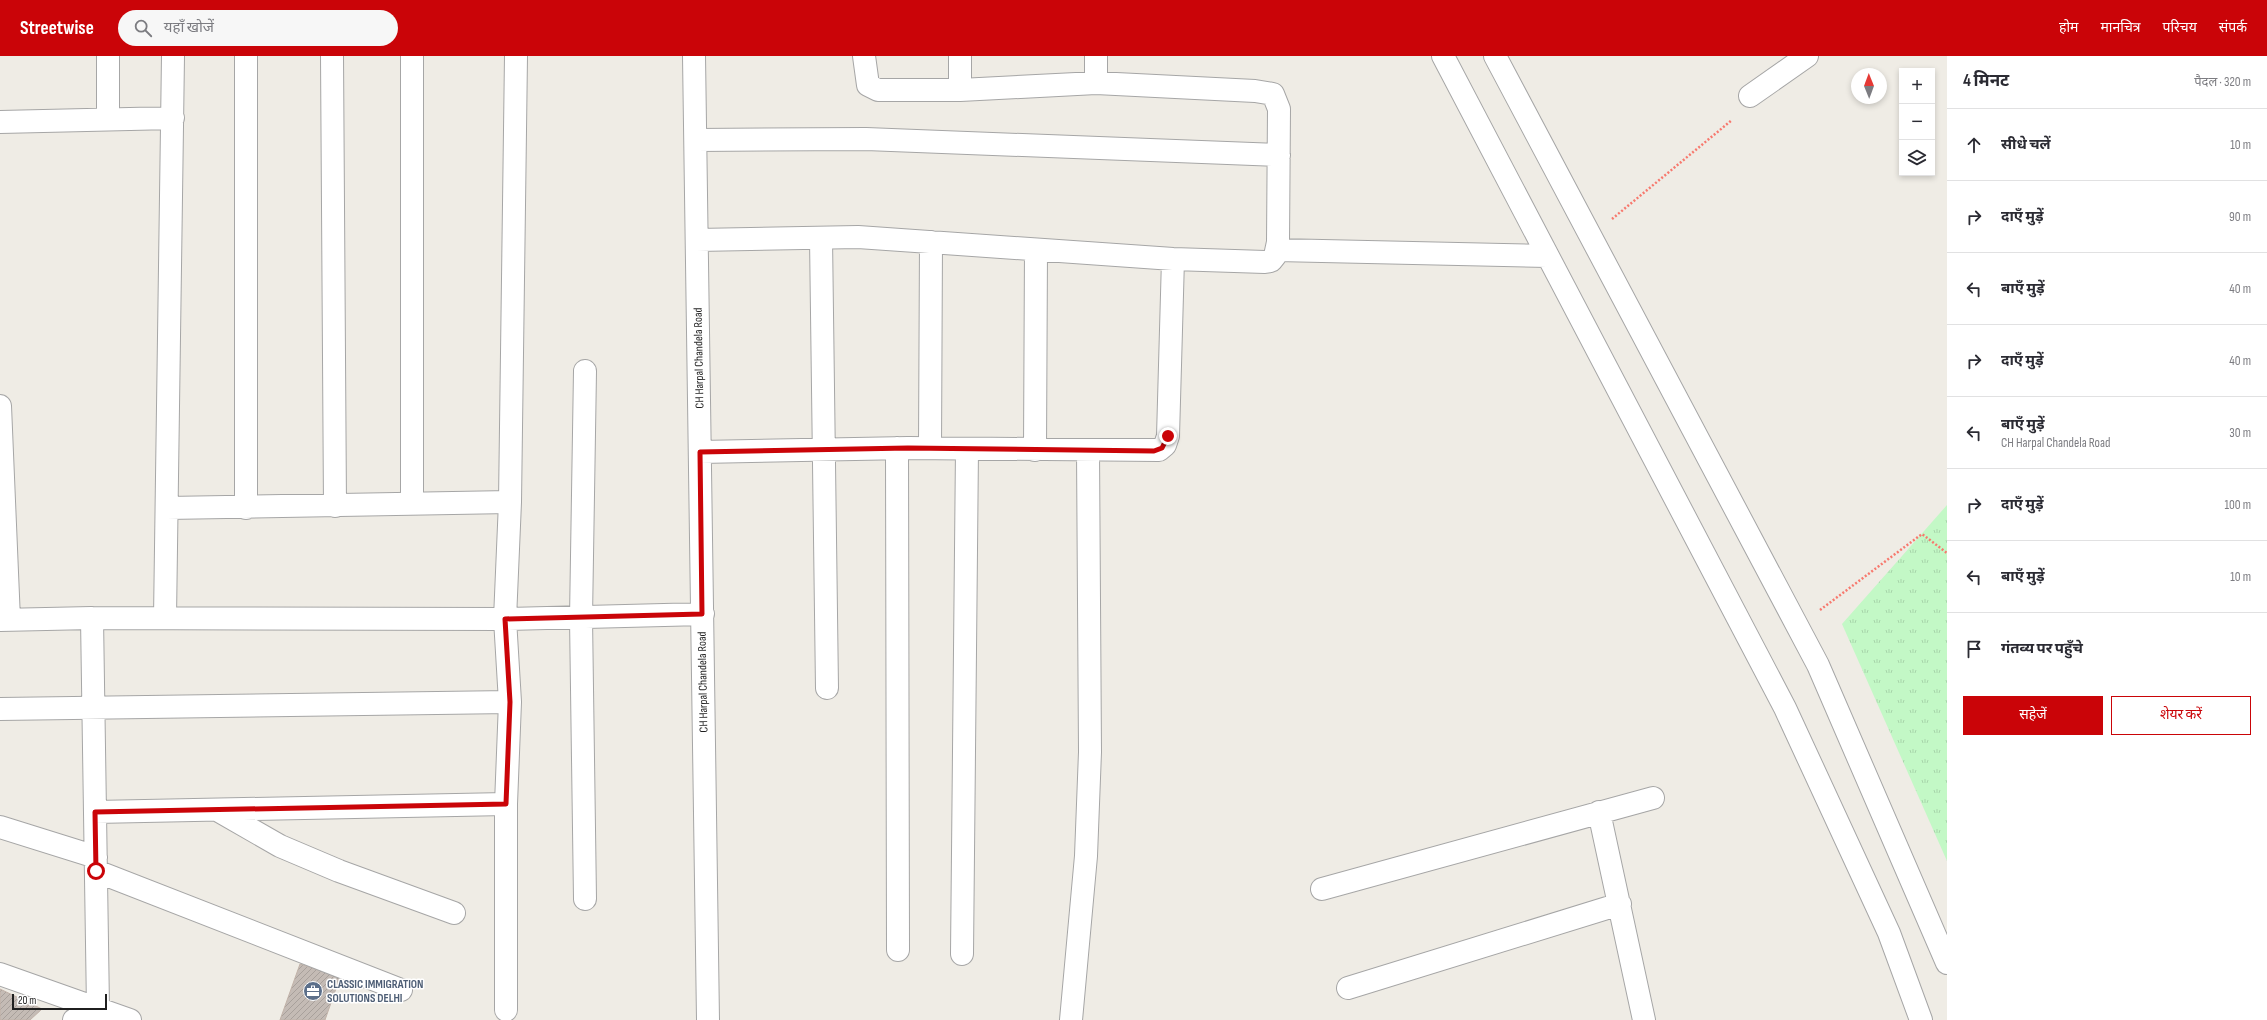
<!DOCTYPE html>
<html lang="hi">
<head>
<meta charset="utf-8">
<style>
	:root { --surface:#fff; --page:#f7f7f7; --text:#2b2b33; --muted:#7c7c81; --line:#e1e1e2; --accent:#ca0408 }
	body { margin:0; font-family:"Sofia Sans Condensed","Noto Sans Devanagari",sans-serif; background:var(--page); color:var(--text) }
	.controls { position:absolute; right:12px; top:12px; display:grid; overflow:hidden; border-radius:0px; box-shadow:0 2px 6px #0003 }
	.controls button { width:36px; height:36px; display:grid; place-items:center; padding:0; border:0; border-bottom:1px solid var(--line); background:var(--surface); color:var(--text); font:20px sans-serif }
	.compass { position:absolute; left:1851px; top:12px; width:36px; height:36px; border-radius:50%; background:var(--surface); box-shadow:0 2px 6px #0003; rotate:359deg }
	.scale { position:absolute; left:12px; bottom:10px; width:95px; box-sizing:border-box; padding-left:4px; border:2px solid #1f1f1f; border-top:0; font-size:11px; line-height:14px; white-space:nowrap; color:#1f1f1f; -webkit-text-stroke:3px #fff; paint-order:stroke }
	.stop { position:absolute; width:12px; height:12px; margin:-9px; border:3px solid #ca0408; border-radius:50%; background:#fff }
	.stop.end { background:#ca0408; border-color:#fff; box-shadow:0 1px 4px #0008 }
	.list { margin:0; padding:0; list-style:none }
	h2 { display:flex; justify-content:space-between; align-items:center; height:52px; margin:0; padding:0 16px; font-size:17px }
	h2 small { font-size:13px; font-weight:400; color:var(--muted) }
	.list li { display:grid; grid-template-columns:26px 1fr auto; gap:12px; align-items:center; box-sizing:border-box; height:72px; padding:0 16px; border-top:1px solid var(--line) }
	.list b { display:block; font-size:15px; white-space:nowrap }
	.list p { margin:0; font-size:13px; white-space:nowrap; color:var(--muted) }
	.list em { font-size:13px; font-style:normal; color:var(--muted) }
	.actions { display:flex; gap:8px; padding:12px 16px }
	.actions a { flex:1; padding:9px 0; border:1px solid var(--accent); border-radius:0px; text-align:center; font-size:14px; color:var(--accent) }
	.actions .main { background:var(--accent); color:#fff }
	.icon { flex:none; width:22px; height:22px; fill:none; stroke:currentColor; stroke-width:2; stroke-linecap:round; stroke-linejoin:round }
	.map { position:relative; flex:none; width:1947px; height:964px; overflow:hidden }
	header { display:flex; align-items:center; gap:24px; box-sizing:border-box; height:56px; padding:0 20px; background:var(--accent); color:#fff }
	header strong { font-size:19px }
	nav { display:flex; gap:22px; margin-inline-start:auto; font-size:14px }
	.search { width:280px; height:36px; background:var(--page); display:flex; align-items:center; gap:10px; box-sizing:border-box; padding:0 14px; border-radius:22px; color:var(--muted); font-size:15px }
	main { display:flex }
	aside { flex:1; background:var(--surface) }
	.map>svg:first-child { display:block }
</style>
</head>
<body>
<header>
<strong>Streetwise</strong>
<div class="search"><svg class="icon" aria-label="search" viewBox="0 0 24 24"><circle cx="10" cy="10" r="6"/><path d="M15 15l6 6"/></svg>यहाँ खोजें</div>
<nav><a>होम</a><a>मानचित्र</a><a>परिचय</a><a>संपर्क</a></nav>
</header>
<main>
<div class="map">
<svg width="1947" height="964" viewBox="0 0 1947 964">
	<defs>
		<pattern id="park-tufts" width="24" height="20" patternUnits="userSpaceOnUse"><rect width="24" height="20" fill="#c3f8c6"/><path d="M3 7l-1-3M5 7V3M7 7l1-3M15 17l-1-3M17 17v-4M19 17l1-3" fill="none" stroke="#a7d4aa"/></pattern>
		<pattern id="building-hatch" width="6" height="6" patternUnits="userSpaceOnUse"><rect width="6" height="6" fill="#c4bbb5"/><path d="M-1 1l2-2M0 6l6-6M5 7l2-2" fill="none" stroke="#a8a09b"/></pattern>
	</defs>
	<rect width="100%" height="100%" fill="#efece5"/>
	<path fill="url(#park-tufts)" d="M 1947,449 L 1947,805 L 1842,568 Z"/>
	<path fill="url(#building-hatch)" stroke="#c1b2a8" d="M 300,908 L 340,921 L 325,964 L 280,964 Z
		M 0,933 L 42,953 L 30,964 L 0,964 Z"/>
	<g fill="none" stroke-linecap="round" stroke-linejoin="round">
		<g stroke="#a6a6a6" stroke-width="24">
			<path id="minor" d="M 108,0 L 108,62
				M 332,0 L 335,450
				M 694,0 L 708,964
				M 1096,0 L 1096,27
				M 1443,0 L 1785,652 L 1889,877 L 1921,964
				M 1495,0 L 1818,609 L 1947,907
				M 960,34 L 960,0
				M 1750,40 L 1807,0
				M 0,66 L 173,62
				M 696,84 L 866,83 L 1279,99
				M 821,182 L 827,632
				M 697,184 L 858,181 L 1173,203 L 1265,206 L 1271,205 L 1275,200 L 1278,186 L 1279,53 L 1273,38 L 1255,35 L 1096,27 L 960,34 L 878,34 L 868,29 L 864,0
				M 1277,194 L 1547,200
				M 585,315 L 581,562 L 585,843
				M 0,350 L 9,564
				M 897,392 L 898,894
				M 930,392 L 931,186
				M 1035,394 L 1036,194
				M 700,396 L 908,392 L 1159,394 L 1165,389 L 1168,380 L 1173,203
				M 412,447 L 412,0
				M 167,452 L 510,446
				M 246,452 L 246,0
				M 92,562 L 505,563 L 703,558
				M 165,562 L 173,0
				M 0,564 L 92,562 L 98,952 L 74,964
				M 0,653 L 510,646
				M 219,755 L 280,790 L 339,815 L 454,857
				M 95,756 L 506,748
				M 1599,756 L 1644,964
				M 0,771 L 96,801
				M 96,815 L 401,934
				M 1322,833 L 1653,742
				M 962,898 L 967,393
				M 0,918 L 130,964
				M 1348,932 L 1620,848
				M 506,954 L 506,748 L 510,646 L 505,563 L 510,446 L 516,0
				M 1071,964 L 1086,800 L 1090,696 L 1088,395"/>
		</g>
		<path stroke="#f7796e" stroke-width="2.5" stroke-dasharray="2 2" stroke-linecap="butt" d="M 1612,163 L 1732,64
			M 1820,554 L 1922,478 L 1947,497"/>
		<use href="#minor" stroke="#fff" stroke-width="22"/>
	</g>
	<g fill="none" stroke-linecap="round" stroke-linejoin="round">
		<path stroke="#ca0408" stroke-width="5" d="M 96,815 L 95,756 L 506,748 L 510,646 L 505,563 L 702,558 L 700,396 L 908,392 L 1154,395 L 1162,392 L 1168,380"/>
	</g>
	<defs>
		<g id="office-disc" transform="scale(1)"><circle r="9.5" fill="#5c6f8a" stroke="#fff"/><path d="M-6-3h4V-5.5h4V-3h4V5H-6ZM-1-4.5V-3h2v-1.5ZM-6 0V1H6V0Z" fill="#fff"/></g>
	</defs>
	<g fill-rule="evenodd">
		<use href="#office-disc" x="313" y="935"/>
	</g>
	<g text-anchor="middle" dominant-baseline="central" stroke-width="3" stroke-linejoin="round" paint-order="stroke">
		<g font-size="12" fill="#1f1f1f" stroke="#fff">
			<text transform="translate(699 302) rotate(-91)">CH Harpal Chandela Road</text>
			<text transform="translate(703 626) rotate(-91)">CH Harpal Chandela Road</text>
		</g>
		<g font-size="12" font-weight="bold" fill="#4e5e75" stroke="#fff" text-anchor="start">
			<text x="327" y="928">CLASSIC IMMIGRATION<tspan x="327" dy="14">SOLUTIONS DELHI</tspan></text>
		</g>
	</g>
</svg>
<div class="controls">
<button>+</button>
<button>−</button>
<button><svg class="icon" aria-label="layers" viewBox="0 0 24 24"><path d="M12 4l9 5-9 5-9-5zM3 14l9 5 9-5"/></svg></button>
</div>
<svg class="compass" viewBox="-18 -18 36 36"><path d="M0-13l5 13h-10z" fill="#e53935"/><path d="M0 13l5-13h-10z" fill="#7c7c81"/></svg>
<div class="scale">20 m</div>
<div class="stop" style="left:96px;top:815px"></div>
<div class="stop end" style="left:1168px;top:380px"></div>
</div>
<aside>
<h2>4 मिनट<small>पैदल · 320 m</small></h2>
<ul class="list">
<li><svg class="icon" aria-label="ahead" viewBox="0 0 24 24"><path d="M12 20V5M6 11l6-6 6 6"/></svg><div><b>सीधे चलें</b></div><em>10 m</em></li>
<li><svg class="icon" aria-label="right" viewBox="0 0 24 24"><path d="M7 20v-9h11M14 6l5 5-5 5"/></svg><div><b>दाएँ मुड़ें</b></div><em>90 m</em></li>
<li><svg class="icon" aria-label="left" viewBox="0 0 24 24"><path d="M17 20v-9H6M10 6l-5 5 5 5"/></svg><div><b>बाएँ मुड़ें</b></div><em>40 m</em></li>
<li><svg class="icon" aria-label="right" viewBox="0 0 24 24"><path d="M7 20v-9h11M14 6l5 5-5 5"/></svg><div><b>दाएँ मुड़ें</b></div><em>40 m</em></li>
<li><svg class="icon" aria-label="left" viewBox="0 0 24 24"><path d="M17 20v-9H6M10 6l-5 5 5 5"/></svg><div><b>बाएँ मुड़ें</b><p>CH Harpal Chandela Road</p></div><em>30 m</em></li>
<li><svg class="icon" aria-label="right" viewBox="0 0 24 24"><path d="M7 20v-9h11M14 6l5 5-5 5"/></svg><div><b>दाएँ मुड़ें</b></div><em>100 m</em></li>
<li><svg class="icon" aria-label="left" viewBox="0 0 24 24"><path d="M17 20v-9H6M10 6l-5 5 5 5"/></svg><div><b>बाएँ मुड़ें</b></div><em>10 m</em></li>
<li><svg class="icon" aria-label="arrive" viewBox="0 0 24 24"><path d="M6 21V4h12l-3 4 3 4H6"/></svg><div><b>गंतव्य पर पहुँचे</b></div></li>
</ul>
<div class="actions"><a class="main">सहेजें</a><a>शेयर करें</a></div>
</aside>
</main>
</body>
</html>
